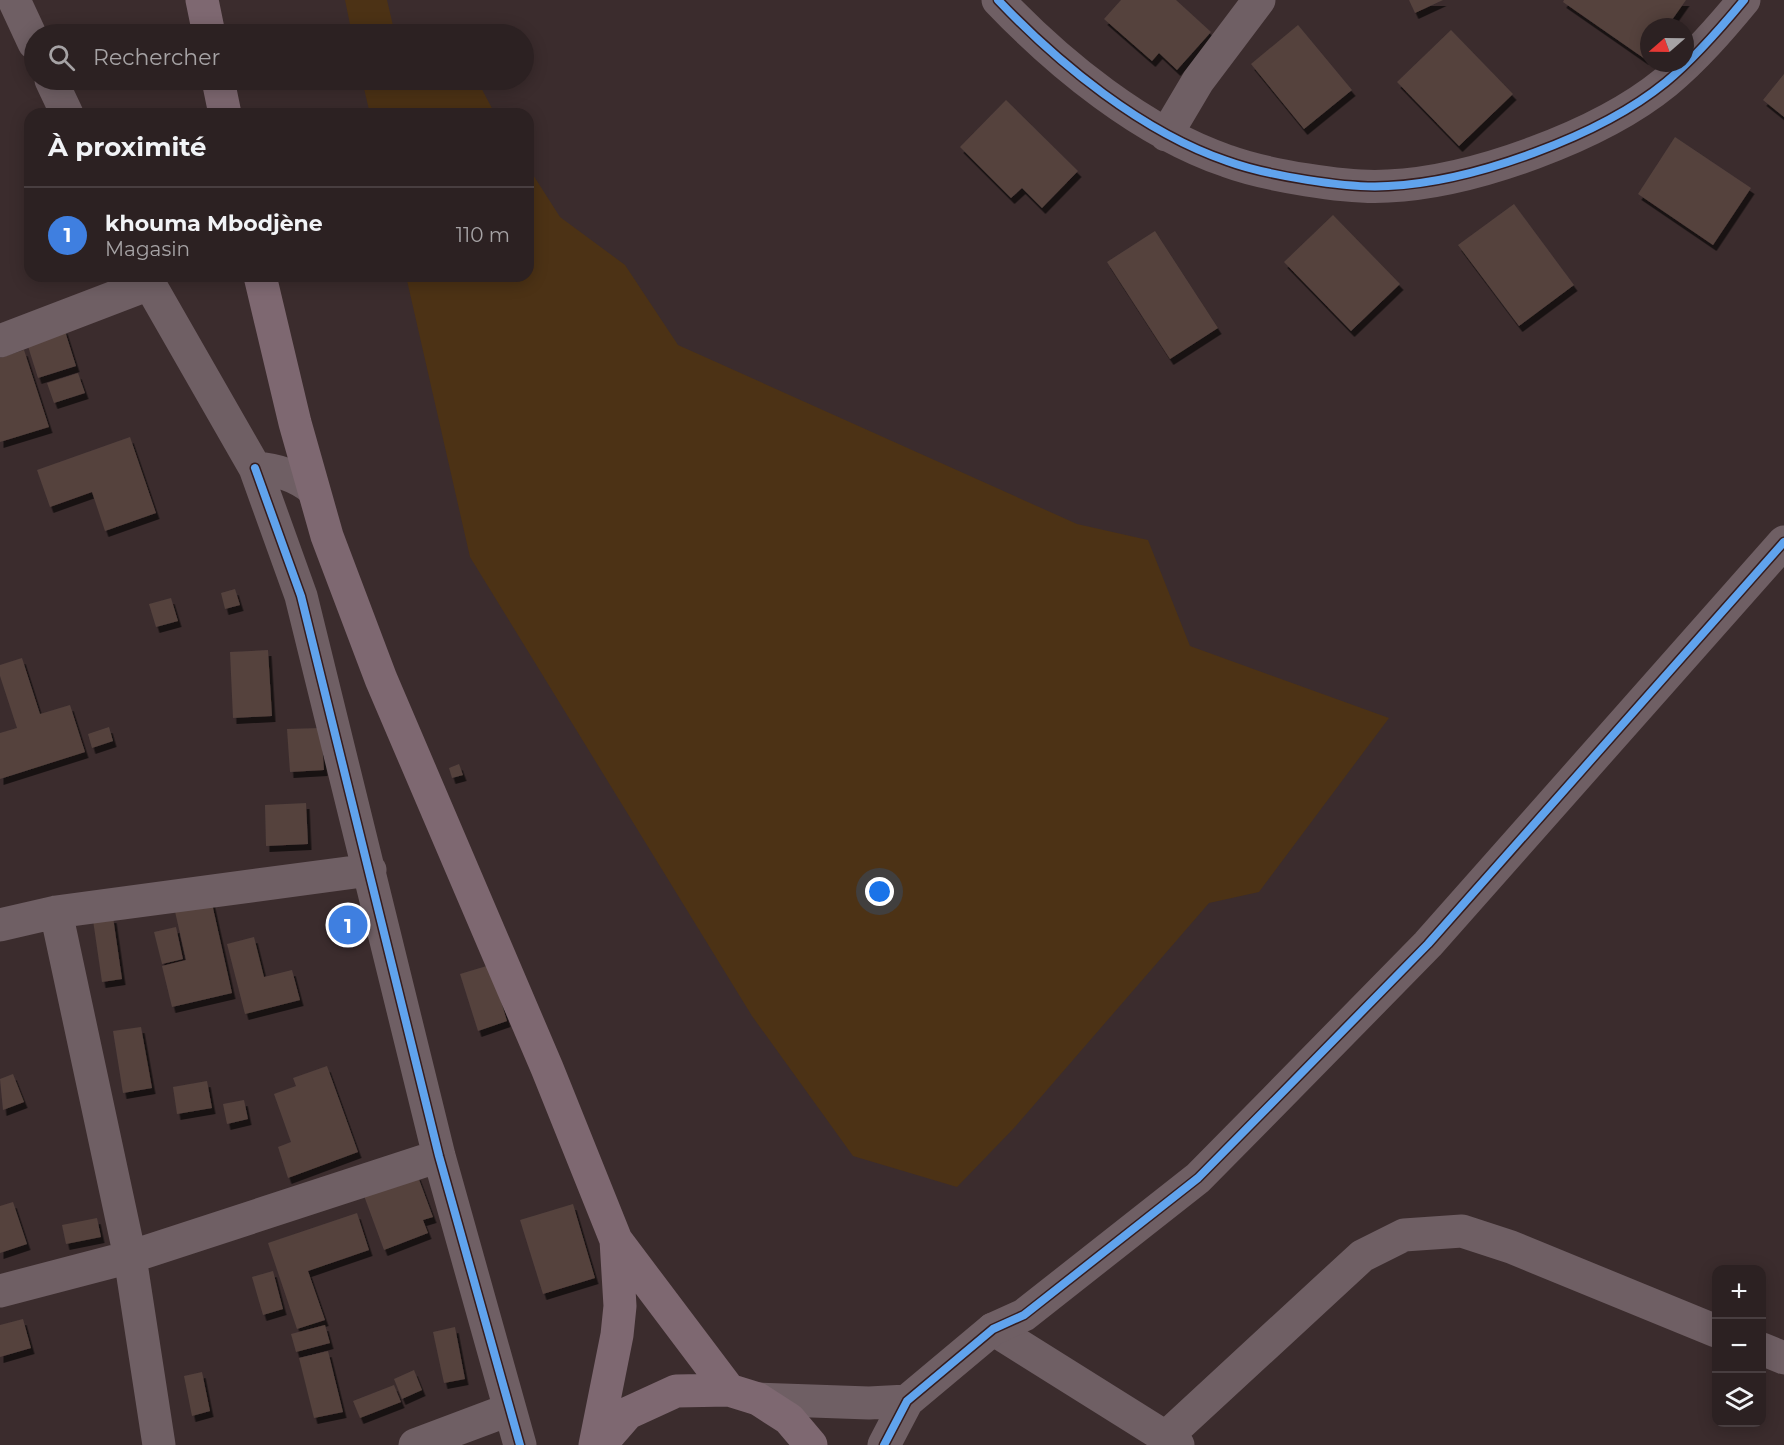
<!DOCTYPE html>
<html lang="fr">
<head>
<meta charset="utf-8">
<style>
	:root { --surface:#2c2122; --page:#382e2f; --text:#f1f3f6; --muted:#a6a3a5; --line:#483e40; --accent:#db2777 }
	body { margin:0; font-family:Montserrat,sans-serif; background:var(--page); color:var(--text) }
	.controls { position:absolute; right:18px; bottom:18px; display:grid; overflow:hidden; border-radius:12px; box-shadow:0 3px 15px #0003 }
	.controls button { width:54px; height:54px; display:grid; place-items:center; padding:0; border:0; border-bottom:2px solid var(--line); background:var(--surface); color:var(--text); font:30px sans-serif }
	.compass { position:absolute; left:1640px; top:18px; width:54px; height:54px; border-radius:50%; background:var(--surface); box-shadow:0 3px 15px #0003; rotate:250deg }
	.you { position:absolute; left:880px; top:892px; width:21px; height:21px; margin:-15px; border:4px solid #fff; border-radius:50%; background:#1a73e8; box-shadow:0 0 0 9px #1a73e833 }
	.badge { display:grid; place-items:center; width:39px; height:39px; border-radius:50%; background:var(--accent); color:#fff; font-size:20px; font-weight:700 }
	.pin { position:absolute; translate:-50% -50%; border:3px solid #fff; box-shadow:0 2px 6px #0006 }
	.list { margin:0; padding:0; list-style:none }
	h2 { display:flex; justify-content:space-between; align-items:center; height:78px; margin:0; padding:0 24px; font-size:26px }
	h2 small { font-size:20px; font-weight:400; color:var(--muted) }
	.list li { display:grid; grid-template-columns:39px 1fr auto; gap:18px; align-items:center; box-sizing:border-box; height:96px; padding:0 24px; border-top:2px solid var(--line) }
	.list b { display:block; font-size:22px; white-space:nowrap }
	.list p { margin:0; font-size:20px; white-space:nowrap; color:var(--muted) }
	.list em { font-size:20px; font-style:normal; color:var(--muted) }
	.icon { flex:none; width:33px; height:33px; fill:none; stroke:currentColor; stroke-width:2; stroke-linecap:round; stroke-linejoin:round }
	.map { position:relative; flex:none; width:1784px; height:1445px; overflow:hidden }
	.search { position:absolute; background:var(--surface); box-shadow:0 3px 15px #0003; left:24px; top:24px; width:510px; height:66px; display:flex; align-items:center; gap:15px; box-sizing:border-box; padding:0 21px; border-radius:33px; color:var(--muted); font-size:22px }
	.panel { position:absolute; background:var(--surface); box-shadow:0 3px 15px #0003; left:24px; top:108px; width:510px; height:174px; border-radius:18px }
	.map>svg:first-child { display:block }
</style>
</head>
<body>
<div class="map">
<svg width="1784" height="1445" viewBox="0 0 1784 1445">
	<defs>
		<filter id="shadow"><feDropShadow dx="3.5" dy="6" stdDeviation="0" flood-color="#0009"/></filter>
	</defs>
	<rect width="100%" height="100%" fill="#3b2c2d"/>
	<path fill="#4c3215" d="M 345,0 L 387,0 L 395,34 L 352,34 Z
		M 362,80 L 477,80 L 495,114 L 370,114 Z
		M 528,167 L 560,217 L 625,265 L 678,345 L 1077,524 L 1148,540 L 1190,646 L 1389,718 L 1259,892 L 1209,903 L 1014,1128 L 957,1187 L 853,1156 L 752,1016 L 470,557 L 406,276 L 528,276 Z"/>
	<path fill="#54423e" filter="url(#shadow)" d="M 1121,0 L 1176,0 L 1211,32 L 1177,70 L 1159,53 L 1152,61 L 1104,19 Z
		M 1409,0 L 1443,0 L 1415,13 Z
		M 1564,0 L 1686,0 L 1667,27 L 1649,27 L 1649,54 L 1645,59 L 1563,2 Z
		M 1298,25 L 1352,90 L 1304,129 L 1251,64 Z
		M 1451,30 L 1513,94 L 1459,146 L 1397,82 Z
		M 1784,74 L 1784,117 L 1763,100 Z
		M 1006,100 L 1078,171 L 1042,208 L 1022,188 L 1011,198 L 960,147 Z
		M 1675,137 L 1751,188 L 1713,245 L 1638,194 Z
		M 1514,204 L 1574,285 L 1519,326 L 1458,245 Z
		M 1333,215 L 1400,284 L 1351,331 L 1284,262 Z
		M 1155,231 L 1218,328 L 1170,359 L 1107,262 Z
		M 64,328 L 76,366 L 38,378 L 26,340 Z
		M 24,350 L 49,427 L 0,442 L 0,358 Z
		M 78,373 L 85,393 L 54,403 L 47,383 Z
		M 130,437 L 156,513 L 105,531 L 92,492 L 50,507 L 37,470 Z
		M 235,589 L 240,605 L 225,609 L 221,593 Z
		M 171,598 L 178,621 L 156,627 L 149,604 Z
		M 268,650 L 272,716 L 233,718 L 230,652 Z
		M 22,658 L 40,714 L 70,705 L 85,752 L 0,779 L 0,733 L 17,728 L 0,676 L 0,665 Z
		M 109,727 L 113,741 L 92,748 L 88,734 Z
		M 321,728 L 324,770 L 290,772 L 287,729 Z
		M 459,764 L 463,775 L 452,778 L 449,768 Z
		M 306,803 L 308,844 L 266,846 L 265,805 Z
		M 211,899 L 232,993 L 172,1007 L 162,966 L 186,960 L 174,907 Z
		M 113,917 L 122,979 L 102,982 L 93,920 Z
		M 176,927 L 183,959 L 162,964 L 154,932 Z
		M 254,937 L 264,977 L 292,970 L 300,1000 L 245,1014 L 227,944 Z
		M 490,965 L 507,1021 L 478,1031 L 460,974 Z
		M 141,1027 L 152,1088 L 123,1093 L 113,1031 Z
		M 327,1066 L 358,1152 L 288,1178 L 278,1147 L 291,1142 L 274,1094 L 296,1086 L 293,1078 Z
		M 13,1074 L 24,1102 L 3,1110 L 0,1079 Z
		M 207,1081 L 212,1108 L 177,1114 L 173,1087 Z
		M 244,1100 L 248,1119 L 227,1124 L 223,1104 Z
		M 417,1174 L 433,1217 L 423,1220 L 428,1233 L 384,1250 L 363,1193 Z
		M 13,1202 L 27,1244 L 0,1253 L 0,1206 Z
		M 573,1204 L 595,1278 L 543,1294 L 520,1220 Z
		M 357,1213 L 369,1250 L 308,1271 L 325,1320 L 297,1329 L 268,1243 Z
		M 97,1218 L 101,1237 L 66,1244 L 62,1225 Z
		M 273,1271 L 283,1309 L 263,1315 L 252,1277 Z
		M 23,1319 L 31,1348 L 0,1357 L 0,1325 Z
		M 325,1325 L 330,1343 L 296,1352 L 291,1334 Z
		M 455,1327 L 465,1379 L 444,1383 L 433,1332 Z
		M 328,1351 L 343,1412 L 314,1418 L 299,1358 Z
		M 414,1370 L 422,1390 L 402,1399 L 394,1379 Z
		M 202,1372 L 210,1411 L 192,1416 L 184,1376 Z
		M 394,1385 L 401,1402 L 360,1418 L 353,1401 Z"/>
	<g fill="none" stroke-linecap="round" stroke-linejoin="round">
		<path stroke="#6f5f64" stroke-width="33" d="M 14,0 L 34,43
			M 998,0 C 1059,64 1142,132 1227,161 C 1265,175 1348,189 1388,186 C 1473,182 1600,136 1666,82 C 1695,58 1720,29 1744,0
			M 51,80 L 67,114
			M 1166,135 L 1198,81 L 1259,0
			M 145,276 L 255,468 C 277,470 295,475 313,489
			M 0,341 L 149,284
			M 255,468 L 301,596 L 439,1156 L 520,1445
			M 56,912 L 130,1257 L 159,1445
			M 0,925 L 56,912 L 370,870
			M 0,1291 L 130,1257 L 439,1156
			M 993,1329 L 1178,1445
			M 1762,1349 L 1784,1358
			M 1167,1436 L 1362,1256 L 1404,1235 L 1462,1231 L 1511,1247 L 1716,1331
			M 415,1445 L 508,1410"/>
		<path stroke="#6f5f64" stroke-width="33" d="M 758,1399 L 869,1403 L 907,1401
			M 884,1445 L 907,1401 L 993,1329 L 1024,1315 L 1198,1178 L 1275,1100 L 1428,944 L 1784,542"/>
		<path stroke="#7e6871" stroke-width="33" d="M 202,0 L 209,34
			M 218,80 L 225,114
			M 260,276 L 295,423 L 327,536 L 381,679 L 547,1068 L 616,1240 L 729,1390
			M 595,1445 L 617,1335 L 620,1306 L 616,1240
			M 600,1445 L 628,1413 L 676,1391 L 729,1390 L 758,1399 L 789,1419 L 811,1445"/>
		<g stroke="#361d1e" stroke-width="11">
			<path id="cycleway" d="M 998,0 C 1059,64 1142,132 1227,161 C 1265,175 1348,189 1388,186 C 1473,182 1600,136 1666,82 C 1695,58 1720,29 1744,0
				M 255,468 L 301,596 L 439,1156 L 520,1445
				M 884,1445 L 907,1401 L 993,1329 L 1024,1315 L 1198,1178 L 1275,1100 L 1428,944 L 1784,542"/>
		</g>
		<use href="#cycleway" stroke="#60a3ed" stroke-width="8"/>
	</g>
</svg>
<div class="controls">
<button>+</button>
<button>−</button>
<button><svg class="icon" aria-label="layers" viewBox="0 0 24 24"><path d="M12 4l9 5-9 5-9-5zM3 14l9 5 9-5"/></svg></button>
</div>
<svg class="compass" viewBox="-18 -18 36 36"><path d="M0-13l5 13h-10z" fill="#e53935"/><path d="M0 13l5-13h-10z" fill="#a6a3a5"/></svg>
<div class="you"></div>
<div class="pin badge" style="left:348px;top:925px;background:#3f7fe0">1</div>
<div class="search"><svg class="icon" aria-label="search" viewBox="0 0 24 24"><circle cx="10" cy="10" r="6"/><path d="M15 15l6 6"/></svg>Rechercher</div>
<section class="panel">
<h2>À proximité<small></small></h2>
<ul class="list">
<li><span class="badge" style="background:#3f7fe0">1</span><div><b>khouma Mbodjène</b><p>Magasin</p></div><em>110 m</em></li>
</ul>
</section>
</div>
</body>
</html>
